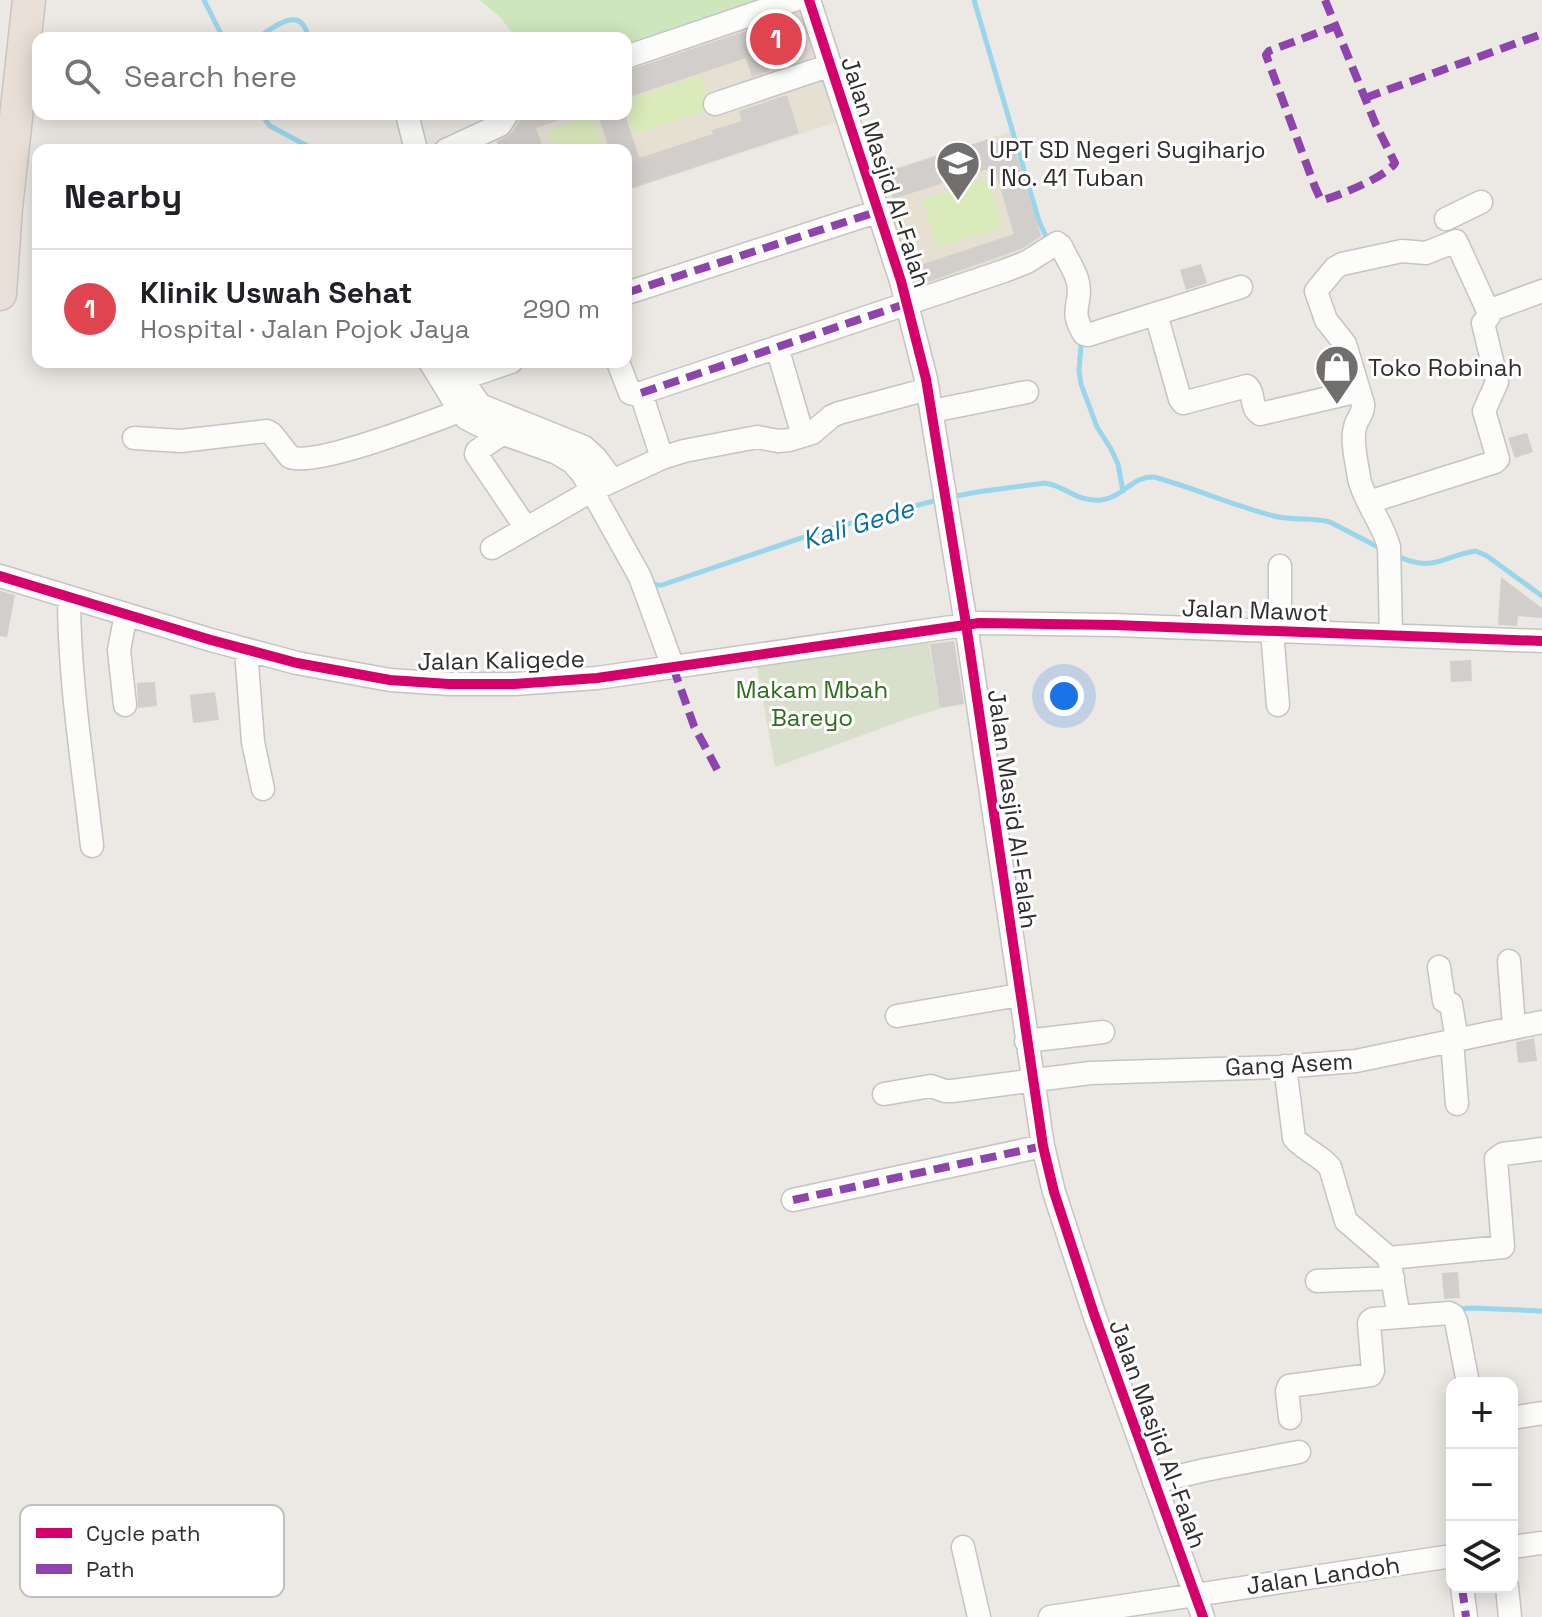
<!DOCTYPE html>
<html lang="en">
<head>
<meta charset="utf-8">
<style>
	:root { --surface:#fff; --page:#f2f2f2; --text:#202124; --muted:#757577; --line:#e0e0e0; --accent:#706f6e }
	body { margin:0; font-family:"Space Grotesk",sans-serif; background:var(--page); color:var(--text) }
	.controls { position:absolute; right:24px; bottom:24px; display:grid; overflow:hidden; border-radius:16px; box-shadow:0 4px 20px #0003 }
	.controls button { width:72px; height:72px; display:grid; place-items:center; padding:0; border:0; border-bottom:2px solid var(--line); background:var(--surface); color:var(--text); font:40px sans-serif }
	.you { position:absolute; left:1064px; top:696px; width:28px; height:28px; margin:-20px; border:6px solid #fff; border-radius:50%; background:#1a73e8; box-shadow:0 0 0 12px #1a73e833 }
	.badge { display:grid; place-items:center; width:52px; height:52px; border-radius:50%; background:var(--accent); color:#fff; font-size:26px; font-weight:700 }
	.pin { position:absolute; translate:-50% -50%; border:4px solid #fff; box-shadow:0 2px 8px #0006 }
	.list { margin:0; padding:0; list-style:none }
	h2 { display:flex; justify-content:space-between; align-items:center; height:104px; margin:0; padding:0 32px; font-size:34px }
	h2 small { font-size:26px; font-weight:400; color:var(--muted) }
	.list li { display:grid; grid-template-columns:52px 1fr auto; gap:24px; align-items:center; box-sizing:border-box; height:120px; padding:0 32px; border-top:2px solid var(--line) }
	.list b { display:block; font-size:30px; white-space:nowrap }
	.list p { margin:0; font-size:26px; white-space:nowrap; color:var(--muted) }
	.list em { font-size:26px; font-style:normal; color:var(--muted) }
	.icon { flex:none; width:44px; height:44px; fill:none; stroke:currentColor; stroke-width:2; stroke-linecap:round; stroke-linejoin:round }
	.map { position:relative; flex:none; width:1542px; height:1617px; overflow:hidden }
	.search { position:absolute; background:var(--surface); box-shadow:0 4px 20px #0003; left:32px; top:32px; width:600px; height:88px; display:flex; align-items:center; gap:20px; box-sizing:border-box; padding:0 28px; border-radius:16px; color:var(--muted); font-size:30px }
	.panel { position:absolute; background:var(--surface); box-shadow:0 4px 20px #0003; left:32px; top:144px; width:600px; height:224px; border-radius:16px }
	.map>svg:first-child { display:block }
</style>
</head>
<body>
<div class="map">
<svg width="1542" height="1617" viewBox="0 0 1542 1617">
	<rect width="100%" height="100%" fill="#ece8e4"/>
	<path fill="#e6e0d3" d="M 735,27 L 817,51 L 840,121 L 626,191 L 626,150 L 500,150 L 494,135 L 514,114 L 626,114 L 626,64 Z
		M 1010,132 L 1040,230 L 1046,243 L 914,296 L 876,174 Z"/>
	<path fill="#e9dcdb" d="M 801,5 L 817,51 L 749,72 L 735,27 Z"/>
	<path fill="#cee6be" d="M 480,0 L 774,0 L 626,50 L 626,38 L 516,38 L 501,18 Z"/>
	<path fill="#d8e0cc" d="M 928,637 L 940,709 L 915,716 L 775,767 L 756,663 Z"/>
	<path fill="#d9eabb" d="M 700,76 L 711,109 L 634,134 L 626,109 L 626,101 Z
		M 592,116 L 603,150 L 554,150 L 547,131 Z
		M 987,179 L 1002,227 L 938,248 L 922,200 Z"/>
	<g fill="none" stroke-linecap="round" stroke-linejoin="round">
		<path stroke="#99d6ec" stroke-width="5" d="M 204,0 L 223,38
			M 974,0 L 1039,221 L 1048,241
			M 257,38 C 274,27 302,3 308,38
			M 264,114 L 266,121 L 270,126 L 315,150
			M 1079,338 L 1081,346 L 1079,371 L 1081,384 L 1097,427 L 1111,449 L 1118,464 L 1123,491
			M 951,497 L 977,492 L 1045,483 C 1066,486 1075,502 1101,500 C 1122,498 1134,475 1154,477 C 1195,488 1234,506 1274,516 C 1293,521 1312,517 1330,522 L 1380,548
			M 1397,556 C 1434,573 1442,556 1476,551 L 1487,556 L 1542,596
			M 650,580 L 656,585 L 662,585 L 825,530 L 941,499
			M 1455,1309 L 1472,1308 L 1542,1311"/>
	</g>
	<path fill="#d1cecb" d="M 794,15 L 800,32 L 770,42 L 776,62 L 767,65 L 769,71 L 752,77 L 746,58 L 626,98 L 626,71 Z
		M 787,95 L 799,133 L 626,190 L 626,150 L 610,150 L 597,114 L 625,114 L 639,158 L 713,134 L 712,130 L 742,121 L 739,111 Z
		M 521,114 L 571,114 L 571,116 L 536,128 L 544,150 L 500,150 L 497,142 L 512,133 L 519,122 Z
		M 1011,138 L 1041,236 L 1021,249 L 919,285 L 914,267 L 1014,234 L 994,167 L 893,199 L 884,173 L 989,139 L 991,144 Z
		M 1201,264 L 1207,283 L 1186,290 L 1180,270 Z
		M 1527,433 L 1533,452 L 1515,458 L 1508,438 Z
		M 1501,577 L 1542,608 L 1542,618 L 1518,616 L 1517,626 L 1498,625 Z
		M 0,591 L 15,595 L 7,637 L 0,636 Z
		M 954,641 L 964,704 L 940,708 L 930,644 Z
		M 1471,660 L 1472,681 L 1451,682 L 1450,661 Z
		M 155,682 L 157,706 L 138,708 L 137,683 Z
		M 215,692 L 219,720 L 193,723 L 190,695 Z
		M 1534,1038 L 1537,1061 L 1518,1063 L 1516,1042 Z
		M 1458,1272 L 1460,1298 L 1444,1299 L 1442,1273 Z"/>
	<g fill="none" stroke-linecap="round" stroke-linejoin="round">
		<g stroke="#c5c4c5" stroke-width="25">
			<path id="minor" d="M 809,0 L 901,281 L 926,379 L 966,624 L 1043,1146 L 1054,1192 L 1094,1314 L 1203,1617
				M 626,57 L 794,0
				M 715,104 L 831,65
				M 408,118 L 416,150
				M 446,150 L 500,125 L 507,114
				M 1446,219 L 1481,202
				M 627,293 L 879,211
				M 1488,311 L 1542,291
				M 1156,314 L 1180,399 L 1183,403 L 1247,386 C 1255,393 1250,408 1260,414 L 1359,391
				M 777,347 L 803,436
				M 430,362 L 460,411 L 466,418 L 479,425 L 557,453 L 572,462 L 582,473 L 640,577 L 673,667
				M 450,362 L 480,405 L 584,447 L 596,458 L 613,481
				M 618,362 L 630,393 L 634,394 L 641,393 L 1004,271 L 1027,262 L 1057,243 L 1061,246 C 1066,258 1076,271 1078,283 C 1083,303 1068,309 1084,334 L 1088,335 L 1241,287
				M 461,379 L 511,362
				M 641,393 L 662,458
				M 932,411 L 1027,392
				M 502,434 L 477,451 L 476,454 L 526,528
				M 134,438 L 181,441 L 267,431 L 272,434 L 290,457 C 317,467 429,422 460,411
				M 1369,502 L 1495,462 L 1498,459 L 1484,411 L 1497,382 L 1483,323 L 1489,316 L 1489,313 L 1456,241 L 1426,253 L 1402,251 L 1342,264 L 1335,268 L 1316,291 L 1326,320 L 1345,344 L 1363,404 C 1364,414 1357,418 1355,427 C 1351,441 1357,463 1359,478 C 1364,502 1383,523 1389,547 L 1391,635
				M 492,548 L 593,490 L 662,458 L 684,451 L 757,437 L 778,441 L 789,440 L 812,433 L 832,416 L 839,413 L 928,389
				M 0,576 L 211,640 L 297,663 L 390,680 L 449,684 L 514,684 L 597,678 L 979,623 L 1114,625 L 1542,641
				M 69,597 C 69,680 83,764 92,846
				M 1272,631 L 1278,705
				M 1280,631 L 1280,566
				M 246,650 L 253,742 L 263,789
				M 125,705 L 119,650 L 126,614
				M 1509,961 L 1514,1027
				M 1439,967 L 1444,1001 L 1451,1004 L 1457,1040
				M 897,1016 L 1019,995
				M 1026,1041 L 1103,1032
				M 1452,1041 L 1457,1104
				M 1285,1066 L 1294,1138 C 1304,1150 1320,1155 1330,1167 L 1346,1221 L 1389,1258 L 1398,1312 L 1400,1316
				M 884,1094 L 931,1086 L 945,1091 L 952,1091 L 1090,1073 L 1280,1067 L 1356,1061 L 1542,1022
				M 793,1200 L 1043,1146
				M 1389,1258 L 1503,1247 L 1496,1159 L 1503,1154 L 1542,1149
				M 1317,1281 L 1393,1278
				M 1290,1418 L 1287,1391 L 1289,1386 L 1371,1375 L 1373,1371 L 1369,1323 L 1370,1321 L 1373,1319 L 1449,1313 L 1453,1315 L 1456,1321 L 1468,1383
				M 1512,1418 L 1542,1413
				M 1154,1482 L 1205,1470 L 1299,1452
				M 963,1547 L 979,1617
				M 1512,1547 L 1542,1543
				M 1462,1587 L 1466,1617
				M 1507,1587 L 1510,1617
				M 1050,1617 L 1452,1556"/>
		</g>
		<g stroke="#c6c5c4" stroke-width="35">
			<path id="highway" d="M 0,294 L 6,208 L 29,0"/>
		</g>
		<use href="#minor" stroke="#fcfcfb" stroke-width="22"/>
		<use href="#highway" stroke="#eadfd6" stroke-width="32"/>
		<path stroke="#8e44ad" stroke-width="8" stroke-dasharray="16 8" stroke-linecap="butt" d="M 1325,0 L 1376,125 L 1395,163 C 1386,177 1340,195 1323,200 L 1320,198 L 1315,187 L 1266,55 L 1269,51 L 1336,26
			M 1365,98 L 1542,34
			M 626,293 L 879,211
			M 641,393 L 908,303
			M 673,667 L 694,726 L 719,773
			M 793,1200 L 1043,1146
			M 1462,1587 L 1466,1617"/>
		<g stroke="#fff" stroke-width="15">
			<path id="cycleway" d="M 809,0 L 901,281 L 926,379 L 966,624 L 1043,1146 L 1054,1192 L 1094,1314 L 1203,1617
				M 0,576 L 211,640 L 297,663 L 390,680 L 449,684 L 514,684 L 597,678 L 979,623 L 1114,625 L 1542,641"/>
		</g>
		<use href="#cycleway" stroke="#d6006c" stroke-width="10"/>
	</g>
	<defs>
		<g id="school-pin" transform="scale(2.3)"><path d="M0 17L-7.5 6A9.5 9.5 0 1 1 7.5 6Z" fill="#706f6e" stroke="#fff"/><path d="M0-5L7-2L0 1L-7-2ZM-4 1L0 2.5L4 1V4Q0 6-4 4Z" fill="#fff"/></g>
		<g id="shop-pin" transform="scale(2.3)"><path d="M0 17L-7.5 6A9.5 9.5 0 1 1 7.5 6Z" fill="#706f6e" stroke="#fff"/><path d="M-5-2.5h2.3a2.7 3.5 0 0 1 5.4 0H5L5.5 6h-11ZM-1.5-2.5h3a1.5 2.3 0 0 0-3 0Z" fill="#fff"/></g>
	</defs>
	<g fill-rule="evenodd">
		<use href="#school-pin" x="958" y="163"/>
		<use href="#shop-pin" x="1337" y="367"/>
	</g>
	<g text-anchor="middle" dominant-baseline="central" stroke-width="6" stroke-linejoin="round" paint-order="stroke">
		<g font-size="24" fill="#2e2e2e" stroke="#fff" text-anchor="start">
			<text x="989" y="149">UPT SD Negeri Sugiharjo<tspan x="989" dy="28">I No. 41 Tuban</tspan></text>
			<text x="1368" y="367">Toko Robinah</text>
		</g>
		<g font-size="24" fill="#2e2e2e" stroke="#fff">
			<text transform="translate(886 172) rotate(72)">Jalan Masjid Al-Falah</text>
			<text transform="translate(1255 610) rotate(2)">Jalan Mawot</text>
			<text transform="translate(501 660) rotate(-1)">Jalan Kaligede</text>
			<text transform="translate(1013 809) rotate(82)">Jalan Masjid Al-Falah</text>
			<text transform="translate(1289 1064) rotate(-3)">Gang Asem</text>
			<text transform="translate(1158 1434) rotate(70)">Jalan Masjid Al-Falah</text>
			<text transform="translate(1323 1575) rotate(-8)">Jalan Landoh</text>
		</g>
		<g font-size="24" fill="#2c6e1b" stroke="#fff">
			<text x="812" y="689">Makam Mbah<tspan x="812" dy="28">Bareyo</tspan></text>
		</g>
		<g font-size="26" font-style="italic" fill="#0d6fa3" stroke="#fff">
			<text transform="translate(858 524) rotate(-17)">Kali Gede</text>
		</g>
	</g>
	<rect x="20" y="1505" width="264" height="92" rx="12" fill="#fff" stroke="#c0c0c0" stroke-width="2"/>
	<rect x="36" y="1528" width="36" height="10" fill="#d6006c"/>
	<rect x="36" y="1564" width="36" height="10" fill="#8e44ad"/>
	<g font-size="22" fill="#2e2e2e">
		<text x="86" y="1541">Cycle path</text>
		<text x="86" y="1577">Path</text>
	</g>
</svg>
<div class="controls">
<button>+</button>
<button>−</button>
<button><svg class="icon" aria-label="layers" viewBox="0 0 24 24"><path d="M12 4l9 5-9 5-9-5zM3 14l9 5 9-5"/></svg></button>
</div>
<div class="you"></div>
<div class="pin badge" style="left:776px;top:39px;background:#e0444e">1</div>
<div class="search"><svg class="icon" aria-label="search" viewBox="0 0 24 24"><circle cx="10" cy="10" r="6"/><path d="M15 15l6 6"/></svg>Search here</div>
<section class="panel">
<h2>Nearby<small></small></h2>
<ul class="list">
<li><span class="badge" style="background:#e0444e">1</span><div><b>Klinik Uswah Sehat</b><p>Hospital · Jalan Pojok Jaya</p></div><em>290 m</em></li>
</ul>
</section>
</div>
</body>
</html>
